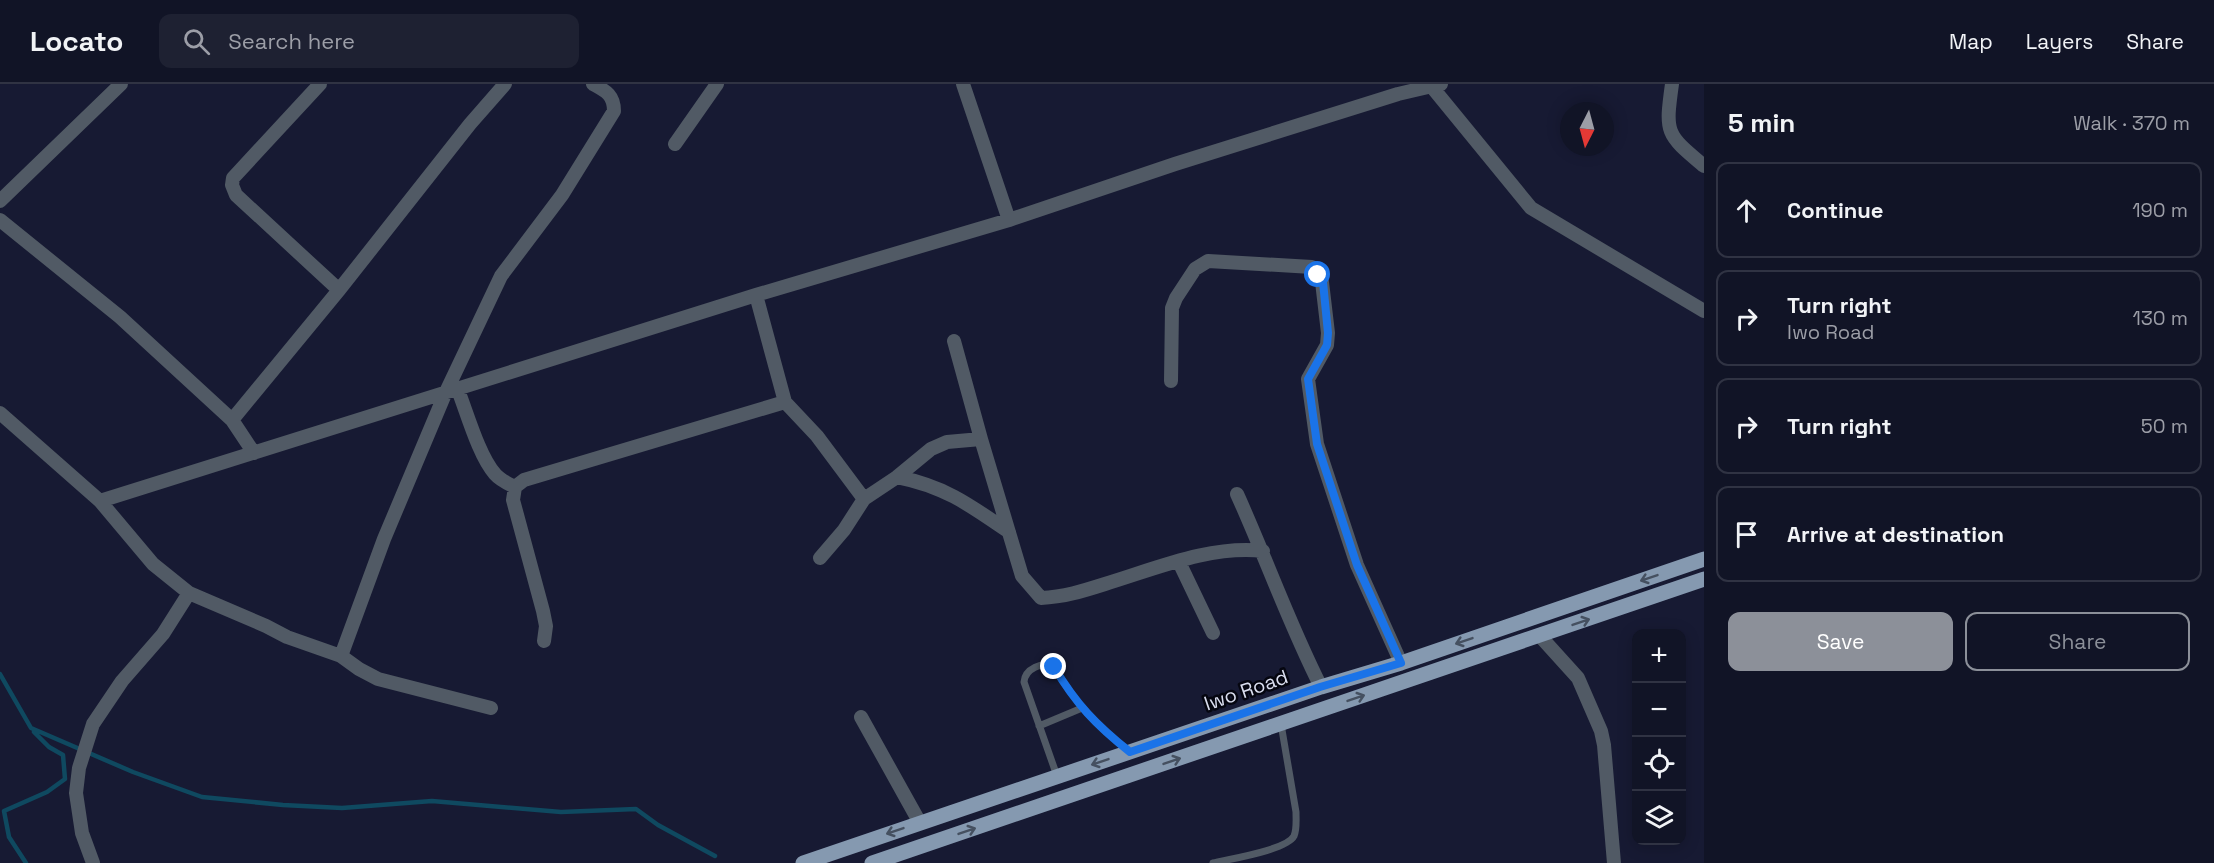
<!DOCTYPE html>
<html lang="en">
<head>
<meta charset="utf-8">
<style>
	:root { --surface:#111426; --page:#1e2132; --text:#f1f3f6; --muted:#9c9ea7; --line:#303343; --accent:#8c9099 }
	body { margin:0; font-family:"Space Grotesk",sans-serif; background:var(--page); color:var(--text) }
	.controls { position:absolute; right:18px; bottom:18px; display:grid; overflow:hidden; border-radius:12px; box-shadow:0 3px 15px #0003 }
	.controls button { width:54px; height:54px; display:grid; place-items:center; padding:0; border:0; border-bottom:2px solid var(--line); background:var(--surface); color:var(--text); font:30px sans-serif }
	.compass { position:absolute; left:1560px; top:18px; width:54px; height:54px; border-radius:50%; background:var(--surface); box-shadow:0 3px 15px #0003; rotate:186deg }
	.stop { position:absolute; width:18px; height:18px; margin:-14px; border:4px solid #1a73e8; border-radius:50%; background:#fff }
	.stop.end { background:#1a73e8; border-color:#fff; box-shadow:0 2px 6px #0008 }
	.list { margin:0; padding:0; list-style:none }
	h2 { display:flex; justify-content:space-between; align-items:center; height:78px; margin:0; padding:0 24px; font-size:26px }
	h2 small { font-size:20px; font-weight:400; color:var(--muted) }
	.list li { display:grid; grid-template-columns:39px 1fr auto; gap:18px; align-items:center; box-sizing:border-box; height:96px; margin:0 12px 12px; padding:0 12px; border:2px solid var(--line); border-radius:12px }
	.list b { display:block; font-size:22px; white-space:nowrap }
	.list p { margin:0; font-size:20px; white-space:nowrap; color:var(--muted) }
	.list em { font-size:20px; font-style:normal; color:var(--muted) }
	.actions { display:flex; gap:12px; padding:18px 24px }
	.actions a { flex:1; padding:14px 0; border:2px solid var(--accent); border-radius:12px; text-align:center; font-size:21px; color:var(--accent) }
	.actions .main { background:var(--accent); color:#fff }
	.icon { flex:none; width:33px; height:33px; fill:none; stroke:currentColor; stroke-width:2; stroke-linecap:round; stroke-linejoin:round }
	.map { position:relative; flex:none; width:1704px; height:779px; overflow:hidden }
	header { display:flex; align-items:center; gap:36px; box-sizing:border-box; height:84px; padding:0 30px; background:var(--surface); border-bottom:2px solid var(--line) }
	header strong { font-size:28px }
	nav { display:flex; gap:33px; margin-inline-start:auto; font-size:21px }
	.search { width:420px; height:54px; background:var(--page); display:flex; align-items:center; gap:15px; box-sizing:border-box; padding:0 21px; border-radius:12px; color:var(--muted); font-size:22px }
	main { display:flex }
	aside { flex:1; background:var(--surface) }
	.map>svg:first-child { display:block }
</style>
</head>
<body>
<header>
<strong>Locato</strong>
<div class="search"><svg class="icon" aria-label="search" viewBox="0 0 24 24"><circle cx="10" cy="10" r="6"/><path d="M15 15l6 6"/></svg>Search here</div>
<nav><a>Map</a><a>Layers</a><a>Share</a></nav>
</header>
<main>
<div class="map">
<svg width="1704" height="779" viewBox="0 0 1704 779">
	<rect width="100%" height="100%" fill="#171a33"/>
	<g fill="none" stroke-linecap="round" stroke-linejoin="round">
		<path stroke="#0f4960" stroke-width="4.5" d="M 0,590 L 31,644 L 133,688 L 202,713 L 283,721 L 342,724 L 432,717 L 561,728 L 636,725 L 658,741 L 715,772
			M 26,779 L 9,753 L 4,727 L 47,708 L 65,695 L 63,671 L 49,663 L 34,648"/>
		<path stroke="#515a65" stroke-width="7" d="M 1039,642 L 1082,624
			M 1057,692 L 1024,598 C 1025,585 1042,577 1054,583 C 1076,620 1096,641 1130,668
			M 1213,779 C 1229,775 1287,766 1294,752 C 1297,745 1296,736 1296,728 L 1281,640"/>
		<path stroke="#515a65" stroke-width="14" d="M 320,0 L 233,94 L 232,101 L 236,111 L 339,206
			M 963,0 L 1009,136
			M 1672,0 C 1665,50 1666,50 1704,82
			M 1432,3 L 1531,124 L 1704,227
			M 675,60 L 717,0
			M 0,117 L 121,0
			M 0,136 L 120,233 L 232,336 L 254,369
			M 756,211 L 785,318 L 817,352 L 864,415
			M 954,257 L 981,355 L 1022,492 L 1041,514 C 1064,513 1083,507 1105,500 C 1155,485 1210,461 1263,467
			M 1171,297 L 1172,224 L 1176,214 L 1195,185 L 1208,177 L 1312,183 L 1322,198 L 1328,249 L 1327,261 L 1308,295 L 1317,360 L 1357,481 L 1401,579
			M 458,306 C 467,329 479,372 495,390 C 500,396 507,399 515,403
			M 0,329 L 100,417 L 153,480 L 189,509 L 266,542 L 287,553 L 341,572 L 359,585 L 378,595 L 491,624
			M 232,336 L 339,206 L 470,40 L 505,0
			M 897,393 C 944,402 970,421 1009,448
			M 1237,410 C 1266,474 1289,540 1321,603
			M 100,417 L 756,211 L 1009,136 L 1175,80 L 1398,10 L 1441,0
			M 820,474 L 844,446 L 864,415 L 897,393 L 931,365 L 947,358 L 981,355
			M 1179,478 L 1213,549
			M 1540,552 L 1578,594 L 1601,647 L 1604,661 L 1614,779
			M 544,557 L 546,542 L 543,527 L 513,416 L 515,403 L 524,396 L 785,318
			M 341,572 L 384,455 L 445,310 L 501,192 L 562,111 L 614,27 C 614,11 606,7 593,0
			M 861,633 L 920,739
			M 93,779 L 82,749 L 76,709 L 79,684 L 93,640 L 122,597 L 163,550 L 189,509"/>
		<path stroke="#8599b0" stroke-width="15" d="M 803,779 L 1321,603 L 1401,579 L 1704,475
			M 872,779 L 1704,495"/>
	</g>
	<defs><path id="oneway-shaft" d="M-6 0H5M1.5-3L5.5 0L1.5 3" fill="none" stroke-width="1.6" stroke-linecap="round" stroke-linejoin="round" transform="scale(1.5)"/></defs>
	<g stroke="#455060">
		<use href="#oneway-shaft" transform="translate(1649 494) rotate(161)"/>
		<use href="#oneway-shaft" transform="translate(1581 538) rotate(-19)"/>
		<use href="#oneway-shaft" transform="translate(1464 557) rotate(161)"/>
		<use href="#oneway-shaft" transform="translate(1356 614) rotate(-19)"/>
		<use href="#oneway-shaft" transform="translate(1172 677) rotate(-19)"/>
		<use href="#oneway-shaft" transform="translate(1100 678) rotate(161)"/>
		<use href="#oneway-shaft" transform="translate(895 747) rotate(161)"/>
		<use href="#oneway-shaft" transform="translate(967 747) rotate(-19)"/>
	</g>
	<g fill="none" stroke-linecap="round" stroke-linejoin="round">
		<path stroke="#1a73e8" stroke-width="8" d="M 1054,583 C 1076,620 1096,641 1130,668 L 1320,603 L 1401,579 L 1357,481 L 1317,360 L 1308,295 L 1327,261 L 1328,249 L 1323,198 L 1318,191"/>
	</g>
	<g text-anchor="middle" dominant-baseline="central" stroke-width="5" stroke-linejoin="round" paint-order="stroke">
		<g font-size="20" fill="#dadeef" stroke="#050610">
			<text transform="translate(1246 606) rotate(-19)">Iwo Road</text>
		</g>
	</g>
</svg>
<div class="controls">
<button>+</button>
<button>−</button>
<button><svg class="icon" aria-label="locate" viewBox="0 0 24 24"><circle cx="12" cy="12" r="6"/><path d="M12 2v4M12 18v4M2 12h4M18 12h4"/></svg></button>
<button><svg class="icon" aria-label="layers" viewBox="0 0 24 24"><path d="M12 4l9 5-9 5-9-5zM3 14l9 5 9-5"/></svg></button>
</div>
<svg class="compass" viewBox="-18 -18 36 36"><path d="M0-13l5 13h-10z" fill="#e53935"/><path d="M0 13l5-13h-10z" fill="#9c9ea7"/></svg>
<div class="stop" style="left:1318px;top:191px"></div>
<div class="stop end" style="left:1054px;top:583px"></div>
</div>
<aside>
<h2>5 min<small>Walk · 370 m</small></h2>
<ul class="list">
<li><svg class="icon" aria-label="ahead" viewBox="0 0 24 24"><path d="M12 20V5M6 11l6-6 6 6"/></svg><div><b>Continue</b></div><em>190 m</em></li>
<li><svg class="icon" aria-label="right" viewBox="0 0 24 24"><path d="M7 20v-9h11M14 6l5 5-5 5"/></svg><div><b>Turn right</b><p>Iwo Road</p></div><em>130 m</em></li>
<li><svg class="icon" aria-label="right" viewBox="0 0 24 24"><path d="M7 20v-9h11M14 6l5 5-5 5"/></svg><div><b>Turn right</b></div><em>50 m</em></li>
<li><svg class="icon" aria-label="arrive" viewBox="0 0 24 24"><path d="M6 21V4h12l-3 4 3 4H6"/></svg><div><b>Arrive at destination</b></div></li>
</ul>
<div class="actions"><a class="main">Save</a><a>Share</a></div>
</aside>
</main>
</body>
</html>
